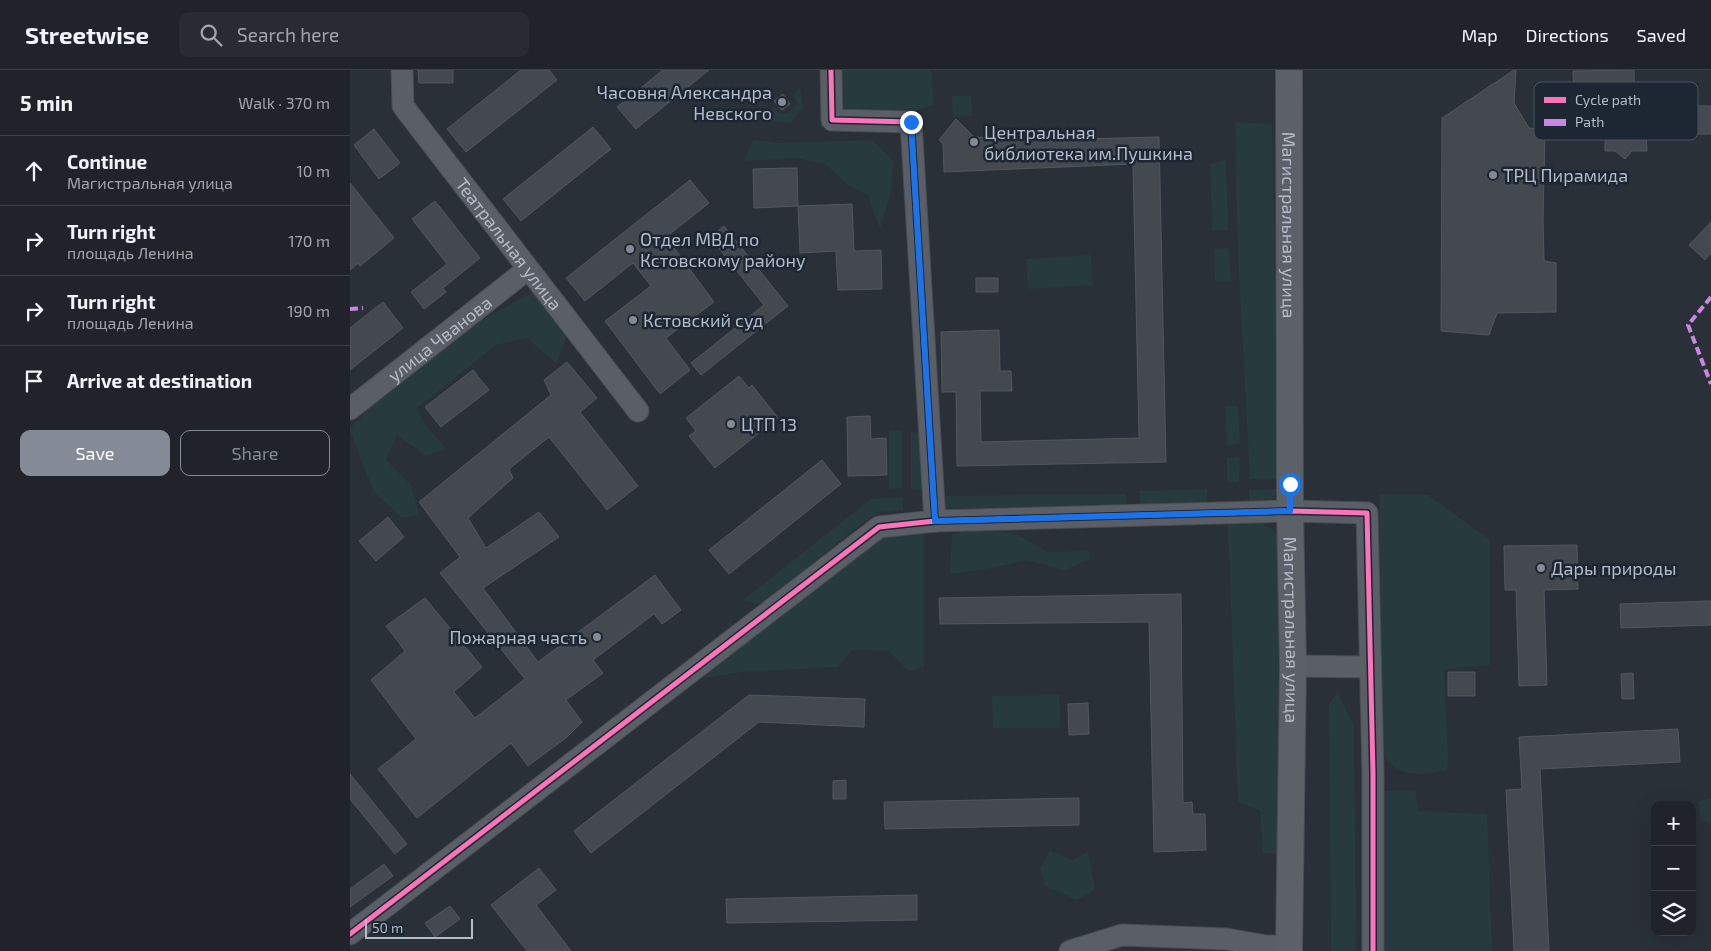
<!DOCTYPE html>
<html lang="en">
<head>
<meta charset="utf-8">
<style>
	:root { --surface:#20242a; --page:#282c32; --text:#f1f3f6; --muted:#a2a4a8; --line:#3d4147; --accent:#848b96 }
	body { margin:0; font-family:"Exo 2",sans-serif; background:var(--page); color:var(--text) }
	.controls { position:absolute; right:15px; bottom:15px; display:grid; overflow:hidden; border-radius:10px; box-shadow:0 5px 20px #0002 }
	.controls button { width:45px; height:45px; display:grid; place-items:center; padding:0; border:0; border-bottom:1px solid var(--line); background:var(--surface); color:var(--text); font:25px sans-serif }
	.scale { position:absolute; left:15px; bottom:12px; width:108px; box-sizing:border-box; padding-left:5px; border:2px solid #b4bcc9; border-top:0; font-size:14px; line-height:18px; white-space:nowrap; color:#b4bcc9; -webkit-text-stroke:4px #1d2633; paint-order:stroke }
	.stop { position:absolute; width:15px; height:15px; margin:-11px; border:4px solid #1a73e8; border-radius:50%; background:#fff }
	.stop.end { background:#1a73e8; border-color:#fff; box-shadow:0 1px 5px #0008 }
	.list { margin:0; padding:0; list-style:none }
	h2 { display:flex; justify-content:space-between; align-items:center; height:65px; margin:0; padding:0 20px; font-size:21px }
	h2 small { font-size:16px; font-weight:400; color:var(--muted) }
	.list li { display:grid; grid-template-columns:32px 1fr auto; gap:15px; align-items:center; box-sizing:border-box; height:70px; padding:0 20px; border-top:1px solid var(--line) }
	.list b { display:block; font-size:19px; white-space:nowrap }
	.list p { margin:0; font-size:16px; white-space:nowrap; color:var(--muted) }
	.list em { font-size:16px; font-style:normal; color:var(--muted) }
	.actions { display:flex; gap:10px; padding:15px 20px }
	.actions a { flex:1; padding:11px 0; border:1px solid var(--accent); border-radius:10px; text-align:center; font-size:18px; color:var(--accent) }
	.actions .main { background:var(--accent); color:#fff }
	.icon { flex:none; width:28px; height:28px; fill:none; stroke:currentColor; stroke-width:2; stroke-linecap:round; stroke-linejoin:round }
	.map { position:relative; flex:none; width:1361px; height:881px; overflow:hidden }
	header { display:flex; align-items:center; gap:30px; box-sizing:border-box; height:70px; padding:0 25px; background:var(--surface); border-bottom:1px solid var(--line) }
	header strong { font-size:24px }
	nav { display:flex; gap:28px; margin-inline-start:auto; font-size:18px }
	.search { width:350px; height:45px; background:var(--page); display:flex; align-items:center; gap:12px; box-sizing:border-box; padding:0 18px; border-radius:10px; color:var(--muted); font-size:19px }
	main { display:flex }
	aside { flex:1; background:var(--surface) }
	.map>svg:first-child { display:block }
</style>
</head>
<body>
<header>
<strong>Streetwise</strong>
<div class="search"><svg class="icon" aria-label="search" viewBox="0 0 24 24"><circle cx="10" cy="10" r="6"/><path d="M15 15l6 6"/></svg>Search here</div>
<nav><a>Map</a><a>Directions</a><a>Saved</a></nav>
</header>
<main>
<aside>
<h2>5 min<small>Walk · 370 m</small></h2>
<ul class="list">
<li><svg class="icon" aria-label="ahead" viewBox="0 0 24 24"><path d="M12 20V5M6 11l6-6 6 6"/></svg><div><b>Continue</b><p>Магистральная улица</p></div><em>10 m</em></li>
<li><svg class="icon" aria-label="right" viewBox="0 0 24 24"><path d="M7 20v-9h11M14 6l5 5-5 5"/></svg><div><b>Turn right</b><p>площадь Ленина</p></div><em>170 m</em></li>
<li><svg class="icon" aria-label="right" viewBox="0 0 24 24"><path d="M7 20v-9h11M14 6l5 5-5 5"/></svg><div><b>Turn right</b><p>площадь Ленина</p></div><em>190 m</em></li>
<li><svg class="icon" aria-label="arrive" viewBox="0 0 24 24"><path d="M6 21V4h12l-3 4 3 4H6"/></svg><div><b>Arrive at destination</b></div></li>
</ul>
<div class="actions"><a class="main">Save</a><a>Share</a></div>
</aside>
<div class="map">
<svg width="1361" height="881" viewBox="0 0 1361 881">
	<rect width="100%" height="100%" fill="#2a3038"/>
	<path fill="#273a3e" d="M 493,0 L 581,0 L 584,34 L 565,41 L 494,40 Z
		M 450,17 L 453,38 L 441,53 L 415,51 L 414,49 L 423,38 L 430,43 L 437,44 L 448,34 L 443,25 Z
		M 602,26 L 621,26 L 622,46 L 603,47 Z
		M 885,52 L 922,54 L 928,409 L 900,409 L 888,186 Z
		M 403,70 L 429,73 L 522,70 L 544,92 L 540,126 L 530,159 L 518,125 L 497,114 L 475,94 L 446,88 L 394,91 Z
		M 876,90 L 878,160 L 862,160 L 860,94 Z
		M 879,178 L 881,211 L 865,211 L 864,179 Z
		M 741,185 L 743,215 L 678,219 L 676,189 Z
		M 183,222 L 217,265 L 207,294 L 177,268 L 146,275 L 66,339 L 76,355 L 96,379 L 76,386 L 47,365 L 36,390 L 61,415 L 69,445 L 52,448 L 24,422 L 0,361 L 0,358 L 43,315 L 116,259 Z
		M 875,336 L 888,336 L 890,374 L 877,375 Z
		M 539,360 L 552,361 L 552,418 L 539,419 Z
		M 561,362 L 572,363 L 573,419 L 561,419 Z
		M 890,387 L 889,412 L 877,412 L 877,388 Z
		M 857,419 L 857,434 L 793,436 L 790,433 L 789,421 Z
		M 928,419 C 922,434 914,434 899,435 L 899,420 Z
		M 776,424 L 777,431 L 774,438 L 595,438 L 589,433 L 586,426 Z
		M 1029,424 L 1078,425 L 1140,470 L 1140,595 L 1094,599 L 1098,691 L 1097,700 C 1079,706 1049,707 1037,690 C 1034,686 1032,680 1031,675 Z
		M 553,427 L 553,440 L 530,442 L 511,454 L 416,531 L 406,534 L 393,530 L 521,429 Z
		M 908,452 L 921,458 L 929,467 L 935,756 L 930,784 L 913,783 L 910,740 L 888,732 L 878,453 Z
		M 617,457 L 666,464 L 697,482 L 739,481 L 740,489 L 715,500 L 676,490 L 642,498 L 600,504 L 602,465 Z
		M 532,461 L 574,463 L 574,597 L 559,601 L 539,581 L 502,580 L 488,597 L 392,602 L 356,608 L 351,600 Z
		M 988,623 L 1004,656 L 1006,881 L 981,881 L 979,633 Z
		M 709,625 L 710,658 L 643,658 L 642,626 Z
		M 1031,721 L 1065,721 L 1069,741 L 1137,744 L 1142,881 L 1032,881 Z
		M 1361,728 L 1361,755 L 1350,750 L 1348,731 Z
		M 700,780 L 722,790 L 738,782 L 745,820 L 727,830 L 695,816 L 690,799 Z"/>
	<path fill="#444950" stroke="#52575f" d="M 68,0 L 103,0 L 103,13 L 69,13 Z
		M 171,0 L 199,0 L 207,10 L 116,82 L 97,59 Z
		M 313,0 L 359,0 L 286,59 L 267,37 Z
		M 1164,0 L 1166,0 L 1164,33 L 1179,58 L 1195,60 L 1193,149 L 1194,191 L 1206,193 L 1206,242 L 1147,243 L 1139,265 L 1091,261 L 1092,48 Z
		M 1284,0 L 1285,36 L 1361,36 L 1361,64 L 1296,64 L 1297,81 L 1282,81 L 1275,89 L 1265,81 L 1255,81 L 1255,64 L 1249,64 L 1249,37 L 1240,28 L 1224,29 L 1223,1 Z
		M 433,24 L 440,34 L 432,40 L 424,31 Z
		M 606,49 L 624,67 L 689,70 L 809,67 L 816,392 L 607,396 L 606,322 L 592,322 L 591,262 L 649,260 L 650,301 L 661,301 L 662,321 L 630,321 L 631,372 L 789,368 L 783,94 L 594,102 L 593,74 L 589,70 Z
		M 243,57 L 261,79 L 171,151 L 153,129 Z
		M 24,59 L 50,93 L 29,109 L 4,75 Z
		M 439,98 L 447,98 L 448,136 L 404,138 L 403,99 Z
		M 340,110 L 359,133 L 316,167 L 364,232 L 316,268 L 340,300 L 310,324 L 255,251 L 301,216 L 283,193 L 235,231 L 216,208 Z
		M 0,113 L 44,168 L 10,196 L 8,193 L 0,200 Z
		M 85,131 L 130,188 L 93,218 L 96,222 L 74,239 L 61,222 L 97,194 L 62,149 Z
		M 502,134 L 504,181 L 531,180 L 532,219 L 488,220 L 486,181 L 450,183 L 448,136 Z
		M 1361,152 L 1361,183 L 1355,190 L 1339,175 Z
		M 374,156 L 438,236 L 351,305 L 341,293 L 414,235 L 360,167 Z
		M 626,208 L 648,208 L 648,222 L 626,222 Z
		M 33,232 L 53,258 L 0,300 L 0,258 Z
		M 217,292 L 247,328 L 230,342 L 288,416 L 257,440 L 199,367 L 159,399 L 163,408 L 118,448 L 136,478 L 189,442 L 209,467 L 133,518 L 188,592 L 305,505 L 331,540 L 312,554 L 304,544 L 243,590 L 253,603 L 216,630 L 232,652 L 217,667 L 178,696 L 161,673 L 67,748 L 28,699 L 66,669 L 21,610 L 55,581 L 36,556 L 75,528 L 132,597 L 104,622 L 125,648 L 175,609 L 90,503 L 110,487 L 69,432 L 201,325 L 194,310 Z
		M 123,300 L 139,320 L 91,357 L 75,337 Z
		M 389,306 L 399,318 L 402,315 L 428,348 L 365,398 L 339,366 L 346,361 L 336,348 Z
		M 520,346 L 521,369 L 536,368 L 537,405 L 498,406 L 497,347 Z
		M 472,390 L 491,414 L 379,504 L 359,480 Z
		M 38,447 L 54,467 L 26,491 L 9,471 Z
		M 1227,475 L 1228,519 L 1194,520 L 1197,615 L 1169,616 L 1166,520 L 1155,520 L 1154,476 Z
		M 831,524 L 833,733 L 842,732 L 843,744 L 855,744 L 856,780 L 804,782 L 799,552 L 590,554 L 589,528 Z
		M 1361,531 L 1361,555 L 1271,558 L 1270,534 Z
		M 1098,602 L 1125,602 L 1125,626 L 1098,626 Z
		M 1283,603 L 1284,629 L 1272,629 L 1271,604 Z
		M 399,625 L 515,629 L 514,657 L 409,652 L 241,783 L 224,761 Z
		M 738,633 L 739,664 L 719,665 L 718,634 Z
		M 1328,659 L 1330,692 L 1190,699 L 1199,881 L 1164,881 L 1156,720 L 1172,719 L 1169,667 Z
		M 0,704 L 57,774 L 45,784 L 0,729 Z
		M 496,710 L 496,729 L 483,729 L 483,711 Z
		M 729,728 L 729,755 L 535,759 L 534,732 Z
		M 34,794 L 43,806 L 0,837 L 0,819 Z
		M 189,798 L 206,820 L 186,835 L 221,881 L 177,881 L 141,835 Z
		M 567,825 L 567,850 L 377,853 L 376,829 Z
		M 100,836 L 110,849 L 85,867 L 75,853 Z"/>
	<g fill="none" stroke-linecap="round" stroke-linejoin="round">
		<g stroke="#484c53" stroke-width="23">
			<g id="minor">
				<path id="s1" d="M 52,0 L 53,36 L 288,341"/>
				<path d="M 481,0 L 482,50 L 561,52 L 585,451 L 940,441 L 1017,443 L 1023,703 L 1023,881"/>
				<path id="s2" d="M 0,339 L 178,199"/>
				<path d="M 943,596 L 1020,597"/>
				<path d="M 0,864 L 529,457 L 585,451"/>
				<path d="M 720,881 L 772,865 L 877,869 L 916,876 L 939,876"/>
			</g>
		</g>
		<g stroke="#484c55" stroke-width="28">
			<g id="major">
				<path id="s3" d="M 939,0 L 940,441 L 943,596 L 939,881"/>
			</g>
		</g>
		<use href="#minor" stroke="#5a5e66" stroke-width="21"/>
		<use href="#major" stroke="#5c6168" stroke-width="26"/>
		<path stroke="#c787e3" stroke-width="4" stroke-dasharray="8 4" stroke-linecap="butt" d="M 1361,227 L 1338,255 L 1361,314
			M 0,239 L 13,238"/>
		<g stroke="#1d2633" stroke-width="8">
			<path id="cycleway" d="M 481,0 L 482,50 L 561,52 L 585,451 L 940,441 L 1017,443 L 1023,703 L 1023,881
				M 0,864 L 529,457 L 585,451"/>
		</g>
		<use href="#cycleway" stroke="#fb73b8" stroke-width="5"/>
	</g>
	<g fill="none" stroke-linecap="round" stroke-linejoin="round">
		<path stroke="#1a73e8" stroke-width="6" d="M 561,52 L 585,451 L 940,441 L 940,414"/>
	</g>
	<g fill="#848b96" stroke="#1d2633" stroke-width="2">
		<circle cx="432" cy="32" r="5"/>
		<circle cx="624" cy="72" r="5"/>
		<circle cx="1143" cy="105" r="5"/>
		<circle cx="280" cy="179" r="5"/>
		<circle cx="283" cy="250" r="5"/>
		<circle cx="381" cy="354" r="5"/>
		<circle cx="1191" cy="498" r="5"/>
		<circle cx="247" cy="567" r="5"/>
	</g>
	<g text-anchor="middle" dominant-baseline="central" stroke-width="5" stroke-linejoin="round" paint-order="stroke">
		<g font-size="18" fill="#b4bcc9" stroke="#1d2633" text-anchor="start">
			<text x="422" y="22" text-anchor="end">Часовня Александра<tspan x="422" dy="21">Невского</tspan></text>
			<text x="634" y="62">Центральная<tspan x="634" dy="21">библиотека им.Пушкина</tspan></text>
			<text x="1153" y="105">ТРЦ Пирамида</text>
			<text x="290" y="169">Отдел МВД по<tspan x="290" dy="21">Кстовскому району</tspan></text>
			<text x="293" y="250">Кстовский суд</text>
			<text x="391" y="354">ЦТП 13</text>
			<text x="1201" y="498">Дары природы</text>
			<text x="237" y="567" text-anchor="end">Пожарная часть</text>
		</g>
		<g font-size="18" fill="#b4bcc9" stroke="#1d2633">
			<text stroke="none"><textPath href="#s3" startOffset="155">Магистральная улица</textPath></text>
			<text stroke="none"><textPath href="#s1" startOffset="210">Театральная улица</textPath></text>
			<text stroke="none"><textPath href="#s2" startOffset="114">улица Чванова</textPath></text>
			<text stroke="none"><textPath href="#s3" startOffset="560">Магистральная улица</textPath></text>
		</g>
	</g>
	<rect x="1184" y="12" width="164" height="58" rx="8" fill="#1d2633" stroke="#4a5360" stroke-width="1"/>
	<rect x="1194" y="27" width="22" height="6" fill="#fb73b8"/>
	<rect x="1194" y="49" width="22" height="7" fill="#c787e3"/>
	<g font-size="14" fill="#b4bcc9">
		<text x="1225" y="35">Cycle path</text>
		<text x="1225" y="57">Path</text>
	</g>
</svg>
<div class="controls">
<button>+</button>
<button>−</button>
<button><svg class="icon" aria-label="layers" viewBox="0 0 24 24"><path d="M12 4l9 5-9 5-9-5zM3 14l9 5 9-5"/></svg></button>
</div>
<div class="scale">50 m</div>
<div class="stop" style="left:940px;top:414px"></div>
<div class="stop end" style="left:561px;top:52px"></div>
</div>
</main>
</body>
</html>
